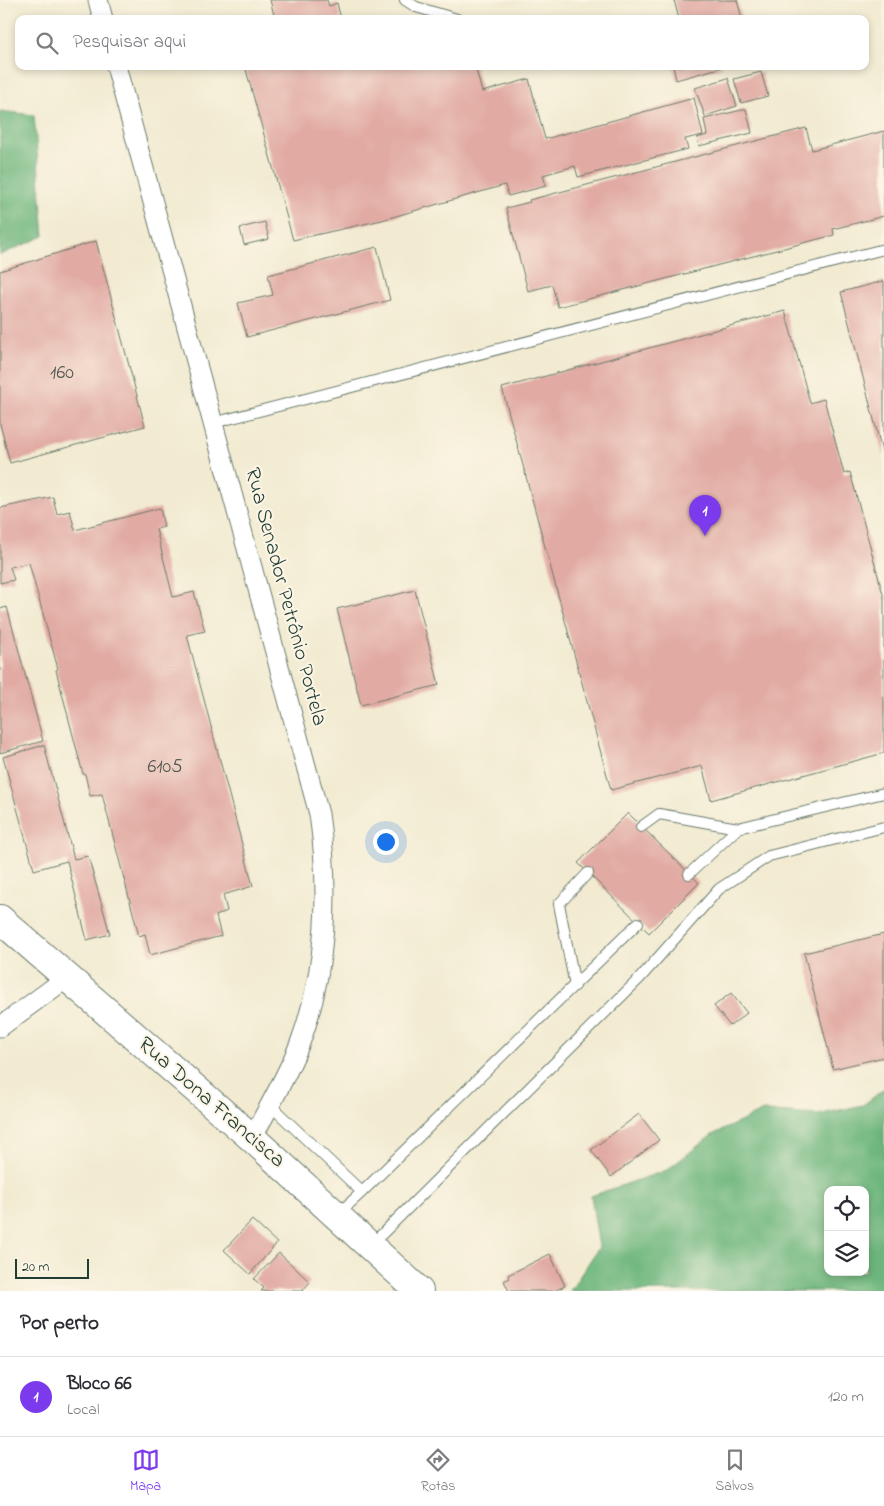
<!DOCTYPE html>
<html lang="pt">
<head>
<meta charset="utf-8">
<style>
	:root { --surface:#fff; --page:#f2f2f3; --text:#2b2b33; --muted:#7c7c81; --line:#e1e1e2; --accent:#7c3aed }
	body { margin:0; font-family:"Indie Flower",sans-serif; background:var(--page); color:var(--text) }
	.controls { position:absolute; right:15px; bottom:15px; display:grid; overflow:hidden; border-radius:10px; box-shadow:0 2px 8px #0003 }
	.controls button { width:45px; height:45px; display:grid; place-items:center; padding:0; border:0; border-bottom:1px solid var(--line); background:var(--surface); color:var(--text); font:25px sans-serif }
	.scale { position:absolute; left:15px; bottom:12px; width:74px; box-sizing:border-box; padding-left:5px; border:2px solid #1f3d34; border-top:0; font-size:14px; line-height:18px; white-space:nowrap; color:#1f3d34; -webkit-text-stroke:4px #fcf5e5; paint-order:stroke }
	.you { position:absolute; left:385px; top:841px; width:18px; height:18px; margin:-12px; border:4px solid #fff; border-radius:50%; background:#1a73e8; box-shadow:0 0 0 8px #1a73e833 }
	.badge { display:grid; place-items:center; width:32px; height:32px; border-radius:50%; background:var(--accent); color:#fff; font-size:16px; font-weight:700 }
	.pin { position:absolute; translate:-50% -41px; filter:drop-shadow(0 1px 2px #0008) }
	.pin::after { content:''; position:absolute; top:26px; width:18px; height:15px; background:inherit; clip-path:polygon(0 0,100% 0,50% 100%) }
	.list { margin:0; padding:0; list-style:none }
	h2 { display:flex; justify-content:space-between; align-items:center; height:65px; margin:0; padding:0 20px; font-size:21px }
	h2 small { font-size:16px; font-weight:400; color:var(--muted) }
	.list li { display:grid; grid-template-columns:32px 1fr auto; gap:15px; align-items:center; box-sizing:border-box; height:80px; padding:0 20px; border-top:1px solid var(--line) }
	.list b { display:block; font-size:19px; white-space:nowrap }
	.list p { margin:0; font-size:16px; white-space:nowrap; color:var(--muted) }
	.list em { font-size:16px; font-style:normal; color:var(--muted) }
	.icon { flex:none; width:28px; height:28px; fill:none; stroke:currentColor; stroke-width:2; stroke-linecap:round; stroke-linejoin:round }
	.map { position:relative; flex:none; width:884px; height:1291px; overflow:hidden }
	.search { position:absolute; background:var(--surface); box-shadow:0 2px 8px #0003; left:15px; right:15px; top:15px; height:55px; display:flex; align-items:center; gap:12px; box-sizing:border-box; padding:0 18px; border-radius:10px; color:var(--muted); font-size:19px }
	.sheet { height:145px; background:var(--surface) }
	nav { display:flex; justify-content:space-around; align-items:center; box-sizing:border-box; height:70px; border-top:1px solid var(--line); background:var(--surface); font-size:14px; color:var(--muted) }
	nav a { display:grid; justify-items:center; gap:2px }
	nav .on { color:var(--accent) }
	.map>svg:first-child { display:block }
</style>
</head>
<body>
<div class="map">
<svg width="884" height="1291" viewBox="0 0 884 1291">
	<rect width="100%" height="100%" fill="#fcf5e5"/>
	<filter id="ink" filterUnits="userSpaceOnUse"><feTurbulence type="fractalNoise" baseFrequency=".02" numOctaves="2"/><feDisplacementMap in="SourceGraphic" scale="10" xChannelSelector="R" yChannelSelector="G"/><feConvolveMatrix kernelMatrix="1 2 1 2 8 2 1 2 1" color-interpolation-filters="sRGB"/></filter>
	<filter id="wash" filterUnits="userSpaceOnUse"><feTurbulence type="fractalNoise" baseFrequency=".0096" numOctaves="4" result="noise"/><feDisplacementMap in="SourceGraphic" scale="20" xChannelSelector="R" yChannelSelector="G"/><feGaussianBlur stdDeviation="1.12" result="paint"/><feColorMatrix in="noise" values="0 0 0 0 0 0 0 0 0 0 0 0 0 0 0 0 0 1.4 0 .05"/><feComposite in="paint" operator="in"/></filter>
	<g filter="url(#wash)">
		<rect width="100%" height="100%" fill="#f2ebd2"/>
		<path fill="#6cb57b" stroke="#467958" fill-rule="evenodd" d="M 0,111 L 34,115 L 44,236 L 0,255 Z
			M 884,1089 L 884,1291 L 570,1291 L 599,1247 L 591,1196 L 667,1170 L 712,1135 L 763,1111 L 817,1115 L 863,1105 ZM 828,1190 L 865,1190 L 865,1272 L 828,1272 Z"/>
		<g id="blocks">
			<path fill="#e1aaa3" d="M 270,0 L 327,0 L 329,6 L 337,3 L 341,19 L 260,19 L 274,15 Z
				M 674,0 L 737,0 L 742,19 L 679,19 Z
				M 245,66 L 475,66 L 482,92 L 529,79 L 545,139 L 694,98 L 703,135 L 685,139 L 688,149 L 578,177 L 575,166 L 543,175 L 546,186 L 508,196 L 505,185 L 382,220 L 293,240 Z
				M 673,66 L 723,66 L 723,67 L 676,80 Z
				M 761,72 L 768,96 L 741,103 L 734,79 Z
				M 728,78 L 737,106 L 705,116 L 695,88 Z
				M 746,109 L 752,133 L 699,146 L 697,138 L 707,135 L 704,119 Z
				M 806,128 L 812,150 L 884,131 L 884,216 L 833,229 L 834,235 L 558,307 L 552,285 L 528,291 L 506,208 L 530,202 L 529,200 Z
				M 265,222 L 269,239 L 244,245 L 240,228 Z
				M 96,241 L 145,426 L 10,463 L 0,424 L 0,271 Z
				M 377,247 L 390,300 L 247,337 L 238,303 L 273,295 L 268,275 Z
				M 884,281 L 884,455 L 883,455 L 841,292 Z
				M 785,311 L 810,403 L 824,399 L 844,474 L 850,472 L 884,598 L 884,753 L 711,800 L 702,766 L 611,790 L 502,388 Z
				M 53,497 L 57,514 L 70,511 L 75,530 L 160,508 L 164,527 L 156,529 L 173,597 L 194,592 L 205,631 L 187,635 L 253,886 L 223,895 L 227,911 L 216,916 L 221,936 L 150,955 L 145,934 L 139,936 L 102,794 L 90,796 L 85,774 L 83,774 L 56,670 L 58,669 L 29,563 L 10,567 L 14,580 L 0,583 L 0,508 Z
				M 415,590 L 439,685 L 361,705 L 337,609 Z
				M 7,607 L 43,741 L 0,753 L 0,609 Z
				M 44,745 L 74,859 L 88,856 L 110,934 L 87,940 L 67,861 L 34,870 L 3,757 Z
				M 628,813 L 699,883 L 649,933 L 578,863 Z
				M 884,934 L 884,1057 L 833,1069 L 804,953 Z
				M 731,993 L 747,1013 L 730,1026 L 714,1006 Z
				M 639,1114 L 659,1140 L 611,1177 L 591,1150 Z
				M 252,1220 L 277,1243 L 250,1274 L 224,1250 Z
				M 279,1253 L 310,1282 L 302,1291 L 261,1291 L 264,1288 L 254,1279 Z
				M 550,1254 L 565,1286 L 554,1291 L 509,1291 L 504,1281 L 510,1278 L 508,1275 Z"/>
		</g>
	</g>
	<g filter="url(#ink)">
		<use href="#blocks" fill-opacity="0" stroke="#697a6b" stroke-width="1"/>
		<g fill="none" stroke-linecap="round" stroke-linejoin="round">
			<g stroke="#697a6b" stroke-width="12">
				<path id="lane" d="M 405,0 L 416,7 L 457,19
					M 213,423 L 884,249
					M 641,827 L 659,814 L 738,828
					M 689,874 L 738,828 L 884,793
					M 575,986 L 559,904 L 588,873
					M 270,1105 L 362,1192 L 638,923
					M 337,1215 L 362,1192
					M 371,1245 L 640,978 L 719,889 L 769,856 L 884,827"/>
			</g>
			<g stroke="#697a6b" stroke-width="21">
				<path id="street" d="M 98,0 L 103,19
					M 116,66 L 319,814 C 330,889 327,970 300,1043 C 287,1076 269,1107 252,1138
					M 0,1027 L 68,977"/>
			</g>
			<g stroke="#697a6b" stroke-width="30">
				<path id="primary" d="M 0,919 L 252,1138 L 419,1291"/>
			</g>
			<use href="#lane" stroke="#fff" stroke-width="10"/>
			<use href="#street" stroke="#fff" stroke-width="19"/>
			<use href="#primary" stroke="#fff" stroke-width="28"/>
		</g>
	</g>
	<g text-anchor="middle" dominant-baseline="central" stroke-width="4" stroke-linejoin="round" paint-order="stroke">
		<g font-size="20" fill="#505850">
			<text x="62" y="373">160</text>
			<text x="165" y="767">6105</text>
		</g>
		<g font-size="22" fill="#1f3d34" stroke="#fcf5e5">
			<text transform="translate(285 597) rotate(75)">Rua Senador Petrônio Portela</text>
			<text transform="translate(211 1103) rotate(41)">Rua Dona Francisca</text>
		</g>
	</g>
</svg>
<div class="controls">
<button><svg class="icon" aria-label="locate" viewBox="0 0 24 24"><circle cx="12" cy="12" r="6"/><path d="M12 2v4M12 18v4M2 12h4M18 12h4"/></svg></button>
<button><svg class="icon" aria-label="layers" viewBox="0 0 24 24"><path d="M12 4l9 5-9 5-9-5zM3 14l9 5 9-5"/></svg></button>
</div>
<div class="scale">20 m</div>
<div class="you"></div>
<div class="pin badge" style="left:705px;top:536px">1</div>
<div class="search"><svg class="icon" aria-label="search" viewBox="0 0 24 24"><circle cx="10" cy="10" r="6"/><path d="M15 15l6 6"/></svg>Pesquisar aqui</div>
</div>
<section class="sheet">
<h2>Por perto<small></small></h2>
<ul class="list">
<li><span class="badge">1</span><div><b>Bloco 66</b><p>Local</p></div><em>120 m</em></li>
</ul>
</section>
<nav>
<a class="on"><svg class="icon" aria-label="map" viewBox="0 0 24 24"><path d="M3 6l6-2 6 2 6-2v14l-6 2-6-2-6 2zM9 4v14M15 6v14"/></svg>Mapa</a>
<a><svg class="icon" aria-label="directions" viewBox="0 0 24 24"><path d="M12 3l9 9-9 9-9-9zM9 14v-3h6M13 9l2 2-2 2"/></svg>Rotas</a>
<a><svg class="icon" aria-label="saved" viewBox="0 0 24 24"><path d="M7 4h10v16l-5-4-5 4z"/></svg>Salvos</a>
</nav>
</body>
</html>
